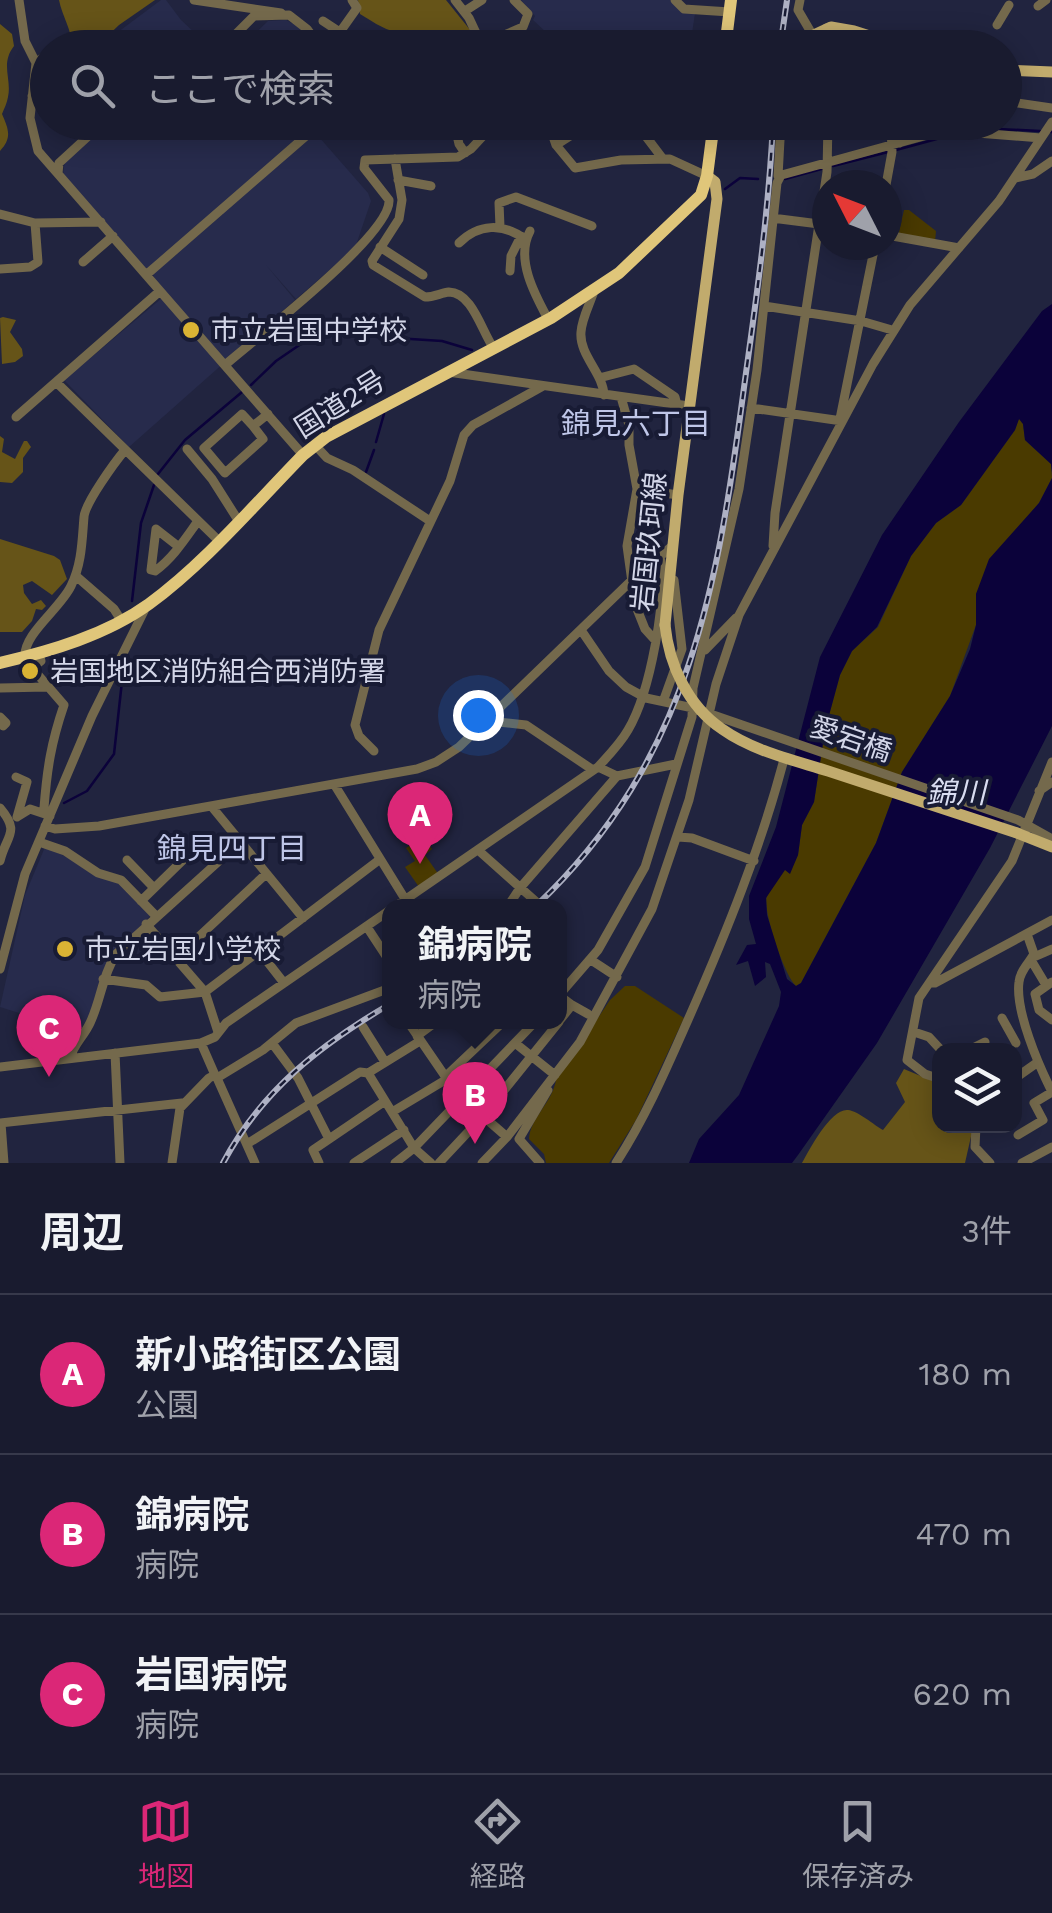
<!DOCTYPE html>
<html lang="ja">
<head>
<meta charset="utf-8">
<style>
	:root { --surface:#191b2f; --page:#222437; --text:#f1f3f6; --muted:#9fa1aa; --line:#37394b; --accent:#db2777 }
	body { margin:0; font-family:"Work Sans","Noto Sans JP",sans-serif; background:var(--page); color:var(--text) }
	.controls { position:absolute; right:30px; bottom:30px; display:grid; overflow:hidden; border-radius:20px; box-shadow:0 5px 25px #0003 }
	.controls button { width:90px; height:90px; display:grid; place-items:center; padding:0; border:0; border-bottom:2px solid var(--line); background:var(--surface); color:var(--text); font:50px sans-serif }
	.compass { position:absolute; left:812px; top:170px; width:90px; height:90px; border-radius:50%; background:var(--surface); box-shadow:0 5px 25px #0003; rotate:312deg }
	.you { position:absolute; left:478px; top:715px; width:35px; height:35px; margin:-25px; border:8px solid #fff; border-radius:50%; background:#1a73e8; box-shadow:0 0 0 15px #1a73e833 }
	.badge { display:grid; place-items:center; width:65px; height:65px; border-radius:50%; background:var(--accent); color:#fff; font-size:32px; font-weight:700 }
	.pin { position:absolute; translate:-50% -82px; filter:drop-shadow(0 2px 5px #0008) }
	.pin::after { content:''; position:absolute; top:52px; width:35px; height:30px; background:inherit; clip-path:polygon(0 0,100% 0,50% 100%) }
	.popup { position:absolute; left:382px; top:899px; width:185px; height:130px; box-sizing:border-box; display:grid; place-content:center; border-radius:20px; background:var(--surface); filter:drop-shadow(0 2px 8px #0005); font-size:32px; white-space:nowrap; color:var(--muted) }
	.popup b { font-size:38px; color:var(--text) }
	.popup::after { content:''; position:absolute; left:50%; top:100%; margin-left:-20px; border:20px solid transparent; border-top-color:var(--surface) }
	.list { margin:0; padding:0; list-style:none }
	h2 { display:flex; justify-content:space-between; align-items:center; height:130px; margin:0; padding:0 40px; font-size:42px }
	h2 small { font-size:32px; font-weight:400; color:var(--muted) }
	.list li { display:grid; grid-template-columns:65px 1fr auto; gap:30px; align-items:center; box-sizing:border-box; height:160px; padding:0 40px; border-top:2px solid var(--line) }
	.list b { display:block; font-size:38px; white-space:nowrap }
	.list p { margin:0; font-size:32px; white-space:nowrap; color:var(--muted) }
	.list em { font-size:32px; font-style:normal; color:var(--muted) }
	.icon { flex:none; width:55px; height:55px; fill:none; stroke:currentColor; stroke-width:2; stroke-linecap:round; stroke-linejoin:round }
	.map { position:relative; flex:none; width:1052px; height:1163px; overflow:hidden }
	.search { position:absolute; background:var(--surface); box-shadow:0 5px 25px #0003; left:30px; right:30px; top:30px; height:110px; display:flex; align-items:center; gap:25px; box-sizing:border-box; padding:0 35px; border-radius:55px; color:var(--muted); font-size:38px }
	.sheet { height:610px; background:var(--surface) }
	nav { display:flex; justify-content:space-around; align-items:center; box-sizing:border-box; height:140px; border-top:2px solid var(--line); background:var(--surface); font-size:28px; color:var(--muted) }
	nav a { display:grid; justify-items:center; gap:5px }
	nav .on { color:var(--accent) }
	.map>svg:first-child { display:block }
</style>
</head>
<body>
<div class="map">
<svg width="1052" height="1163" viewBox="0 0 1052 1163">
	<rect width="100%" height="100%" fill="#21243f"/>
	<path fill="#272b4c" d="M 161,0 L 166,0 L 181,20 L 210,47 L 98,47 Z
		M 521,0 L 670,0 L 682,11 L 695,13 L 690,47 L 562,47 L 533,20 L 535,16 Z
		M 286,20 L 305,30 L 317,48 L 240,48 L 268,21 Z
		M 109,123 L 318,123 L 312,129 L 368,193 L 371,201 L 355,248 L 296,299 L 266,265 L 295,300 L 129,447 L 64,380 L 162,298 L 153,274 L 223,214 L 220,209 L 147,271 L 63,174 L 65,160 L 99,126 Z
		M 45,847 L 116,880 L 151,915 L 108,961 L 89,1020 L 65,1048 L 67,1028 L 0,1007 L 25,895 Z"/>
	<path fill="#4a3a00" d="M 904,210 L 909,210 L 936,231 L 935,242 L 898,236 Z
		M 1019,418 L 1023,424 L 1025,440 L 1051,464 L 1052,478 L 1039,503 L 1015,532 L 976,594 L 976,625 L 950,696 L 902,772 L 876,843 L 801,983 L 796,986 C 785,977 762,911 767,896 C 771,887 780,877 785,869 L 789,873 L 798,855 L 802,825 L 814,802 L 825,730 L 840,675 L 852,651 L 878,627 L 911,556 L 936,523 L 961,505 L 1015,430 Z
		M 423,837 L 432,849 L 425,855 L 439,875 L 419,887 L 405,867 L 415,861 L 406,848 Z
		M 625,986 L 635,986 L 684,1018 L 636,1120 L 609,1163 L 546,1163 L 544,1154 L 529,1139 C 530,1118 552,1103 556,1080 L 610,1000 Z"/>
	<path fill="#665418" d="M 59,0 L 155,0 L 119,25 L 96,47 L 72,48 C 73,32 62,16 59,0 Z
		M 358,0 L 446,0 L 471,31 L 473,44 L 465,47 L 423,47 L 416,30 C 393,37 380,26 360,14 Z
		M 0,24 L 12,34 L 14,46 C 0,64 12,79 8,97 C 7,103 4,109 2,114 C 9,130 12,138 0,151 Z
		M 3,317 L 16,320 L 10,332 L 22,349 L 23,356 L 15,362 L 2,364 L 0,318 Z
		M 0,436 L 4,439 L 2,452 L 15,459 L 24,441 L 27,441 L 31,447 L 23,458 L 23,472 L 12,483 L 0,482 Z
		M 0,539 L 54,556 L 60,560 L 67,579 L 52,595 L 32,581 L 23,585 L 24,593 L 32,604 L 41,600 L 46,606 L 42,610 L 36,609 L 32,621 L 22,632 L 0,632 Z
		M 904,1069 L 935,1082 L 932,1091 L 939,1102 L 940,1126 L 970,1127 L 972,1132 L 965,1163 L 802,1163 C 809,1150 831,1108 848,1110 C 858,1111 874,1125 883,1130 L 905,1102 L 896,1083 Z"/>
	<path fill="#0b023a" d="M 1052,304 L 1052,472 L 1051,464 L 1025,440 L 1023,424 L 1019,419 L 1015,430 L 961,505 L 936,523 L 911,556 L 877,627 L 852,651 L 840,675 L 825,730 L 814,802 L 802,825 L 798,855 L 790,874 L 785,870 L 766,898 L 767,915 L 787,979 L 796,986 L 801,983 L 876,843 L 902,772 L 950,696 L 970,649 L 976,625 L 976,594 L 989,559 L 1039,503 L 1052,478 L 1052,726 L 990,848 L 877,1043 L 798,1155 L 792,1163 L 689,1163 L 699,1139 L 739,1095 L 779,1006 L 781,992 L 770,964 L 765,962 L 766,977 L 755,986 L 748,961 L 736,965 L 747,945 L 756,944 L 749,919 L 749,896 L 776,827 L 820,657 L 882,535 L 959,422 L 1042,311 Z"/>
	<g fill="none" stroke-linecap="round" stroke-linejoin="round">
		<path stroke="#0b023a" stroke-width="2.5" d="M 978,128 L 1040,131
			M 1051,132 L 1052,132
			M 896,150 L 970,130
			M 833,166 L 888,152
			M 785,179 L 825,168
			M 725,189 L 740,178 L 758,179
			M 251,385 L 276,361 L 317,333 L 442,341 L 472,350
			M 376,442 L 384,414
			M 366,472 L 374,450
			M 158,474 L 185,440 L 242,392
			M 132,601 L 141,523 L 154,485
			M 64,803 L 87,791 L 114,754 L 124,663"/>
		<path stroke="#74694c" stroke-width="9" d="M 19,0 L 25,41 L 36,63 L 30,118 L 38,151 L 303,455
			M 194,0 L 281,13
			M 455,0 L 469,18 L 483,48
			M 675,0 L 684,9 L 730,12
			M 800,0 L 798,10 L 812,34
			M 1038,6 L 1046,0
			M 465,11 L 482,0
			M 323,21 L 364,48
			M 997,25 L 1009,5
			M 826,28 L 827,48
			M 340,32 L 357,8 L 352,0
			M 234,36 L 254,16 L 289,15 L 307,29 L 321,48
			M 483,44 L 523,27 L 528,14 L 514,0
			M 57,48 L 58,48
			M 391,48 L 393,45
			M 36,63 L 48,53
			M 32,96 L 48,81
			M 1004,101 L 1052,108
			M 454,122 L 459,144 L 465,153
			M 548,122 L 556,145 L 575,168 L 621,160 L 670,159 L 707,176
			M 635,122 L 663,159
			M 781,122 L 778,176 L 964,125 L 974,125 L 977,133 L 1041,138
			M 898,122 L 900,143
			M 54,123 L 54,122
			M 398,135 L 451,122
			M 556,145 L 592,122
			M 395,159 L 402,200 L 399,219 L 372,261 L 373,265 L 425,297 C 434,297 441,293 449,292 C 472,292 482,332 493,347
			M 58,173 L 59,163 L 96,129 L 98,122
			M 1015,178 L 1033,174 L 1052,161
			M 398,180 L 431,186
			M 886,185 L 892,152 L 891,122
			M 0,214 L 35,223 L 101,222
			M 772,218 L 827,225
			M 500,227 L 499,203 L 516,197 L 592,226
			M 530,231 C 515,259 535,295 548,319
			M 887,235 L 959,248
			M 459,243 C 478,224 503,222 526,240
			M 380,247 L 423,275
			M 83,262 L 113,236
			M 0,269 L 30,267 L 38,262 L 35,223
			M 510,271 L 511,256 L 521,236
			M 146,275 L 322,122
			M 594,291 C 590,304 582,318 581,332 C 579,355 603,373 604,395
			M 764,306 L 861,321 L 892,330
			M 225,365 C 256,338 392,234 389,200 L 364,168 L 365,160 L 458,157 L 471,149 L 496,122
			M 448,372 L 689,406
			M 599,378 L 634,369 L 675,397 L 677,405
			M 57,383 L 218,540
			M 621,397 L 629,425 L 629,445 L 637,489 L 627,546 L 635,604 L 645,629 L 655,640
			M 751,408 L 842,421
			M 16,417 L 160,291
			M 840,419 L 875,245
			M 253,426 L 242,414 L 204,448 L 225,473 L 263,439 L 253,426 L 268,414
			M 315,445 L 327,458 L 353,470 L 430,521
			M 187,449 L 212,479 L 238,520
			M 637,489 L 678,495
			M 773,546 L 775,513 L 827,172 L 828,122
			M 179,547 L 156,529 L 151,570 L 155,571 C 173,558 185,539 198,521
			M 76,576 L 114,609 L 121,620
			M 581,630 L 609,671 L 626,687 L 646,698 L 693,708 L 1018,820 L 1052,839
			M 705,650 L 736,618
			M 39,653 L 41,661 L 32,668 L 64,705 C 51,743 47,769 44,808 L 50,816
			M 25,657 C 23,634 60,609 71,586 C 82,564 82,540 84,517 C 85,503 115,462 125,450
			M 0,688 L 47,687
			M 664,699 L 682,649 L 674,580
			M 0,717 L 6,723 L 3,726
			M 490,717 L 498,722 L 526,725 L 593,770
			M 374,751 L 359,736 L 355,725 L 379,630 L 450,481 L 464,435 L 473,425 L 543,386
			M 598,767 L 617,776 L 676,764
			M 16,777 L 27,782 L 17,817
			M 334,784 L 405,899
			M 1039,791 L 1052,782
			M 212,807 L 303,918
			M 0,808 C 21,833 6,835 0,861
			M 17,817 L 30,809 L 45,814
			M 45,826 L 55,829 L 99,826 L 417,769 L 436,762 L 459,747 L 632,580 L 671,547
			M 678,837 L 692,838 L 754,861
			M 39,842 L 65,851 L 98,873 L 121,880 L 156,916
			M 478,850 L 541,906
			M 127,860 L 154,888
			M 141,901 L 183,860 L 164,839
			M 396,906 L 598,767 C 608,756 620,744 628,730 C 650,693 668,598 660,555
			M 508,906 L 520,888 L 617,776
			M 146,924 L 205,992 L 218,1032
			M 367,927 L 390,962
			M 1027,934 L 1034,954 C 1029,963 1020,971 1019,982 C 1015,1011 1039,1066 1052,1092
			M 259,951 L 284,983
			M 1034,957 L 1052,949
			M 176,958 L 266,874
			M 591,960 L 617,977
			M 1031,960 L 1046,985
			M 0,969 L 25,874 L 92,716 L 144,611
			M 103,979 L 146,985 L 160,997 L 205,992 L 379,860
			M 930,982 L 935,983 L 1052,920
			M 1052,982 L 1035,994 L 1039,1010 L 1052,1020
			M 560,994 L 598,950 L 645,867 L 692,717 L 693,688 L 739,489 L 757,370 L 777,183 L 781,175
			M 560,996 L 572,1005 L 560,1020
			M 572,1005 L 588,1014
			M 1002,1018 L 1016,1043
			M 408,1022 L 460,1098
			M 363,1027 L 385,1062
			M 914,1032 L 929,1037 L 941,1050
			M 417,1036 L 436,1022
			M 201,1043 L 215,1075
			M 272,1043 L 298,1078 L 329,1139
			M 515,1043 L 555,1075
			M 969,1050 L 985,1042
			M 115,1053 L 120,1163
			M 70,1058 C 74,1044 84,1036 90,1023 C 101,1000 102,976 116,954 L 239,843
			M 0,1067 L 201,1043 L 215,1037 L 226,1023 L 390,910
			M 368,1073 L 414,1148 L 431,1163
			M 445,1077 L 503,1022
			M 217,1078 L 255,1163
			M 940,1079 L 925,1074 L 907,1060 L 919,998 L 1012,861 L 1052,762
			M 1014,1079 L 1038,1062
			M 461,1097 L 507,1137
			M 392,1112 L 447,1079
			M 0,1123 L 182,1103
			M 1,1123 L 4,1163
			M 976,1126 L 975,1147 L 990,1163
			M 1018,1135 L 1043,1120 L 1034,1103 L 1052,1092
			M 247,1144 L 360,1072 L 368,1073 L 420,1041
			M 172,1163 L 180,1108 L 209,1078 L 215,1075 L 217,1078 L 263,1050 L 296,1023 L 390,988
			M 319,1163 L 313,1150 L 385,1101
			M 354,1163 L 404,1130
			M 395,1163 L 414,1148 L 535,1022
			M 439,1163 L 484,1115 L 559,1022
			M 482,1163 L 507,1137 L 580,1042 L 652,909 L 689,800 L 716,684 L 739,615 L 873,364 L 910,305 L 999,201 L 1052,122
			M 540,1163 L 519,1139 L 548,1090
			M 616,1163 C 647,1115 668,1065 691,1013 C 727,931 760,849 783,763
			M 1022,1163 L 1052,1147"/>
		<path stroke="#c1ab6d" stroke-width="11" d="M 786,48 L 831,27 L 854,31 L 907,48
			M 1004,70 L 1052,72
			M 665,625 L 678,495 L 717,199 L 715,182 L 707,176
			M 1017,833 L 1052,847"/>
		<path stroke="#e0c67a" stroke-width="12" d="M 725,48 L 731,0
			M 0,663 C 51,651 106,635 149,604 C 204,564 255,504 303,455 L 326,437 L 551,318 L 619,273 L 701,195 L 707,176 L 714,122"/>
		<g stroke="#aeb1c4" stroke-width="6">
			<path id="rail" d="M 780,48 L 787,0
				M 536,906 C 692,758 718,584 745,380 C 757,294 769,209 773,122
				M 223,1163 C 262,1090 320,1045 390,1004"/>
		</g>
		<use href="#rail" stroke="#181b34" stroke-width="2.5" stroke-dasharray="8" stroke-linecap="butt"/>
		<path stroke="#c1ab6d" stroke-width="11" d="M 665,625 C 669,665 688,706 722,729 C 753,751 793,760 828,771 C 891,792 954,812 1017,833"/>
	</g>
	<g fill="#dab334" stroke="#181b34" stroke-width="4">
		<circle cx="191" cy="330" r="10"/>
		<circle cx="30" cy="671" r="10"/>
		<circle cx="65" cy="949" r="10"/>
	</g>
	<g text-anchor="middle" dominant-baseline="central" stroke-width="8" stroke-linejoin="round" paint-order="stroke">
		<g font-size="28" fill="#d3d6e8" stroke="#181b34" text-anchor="start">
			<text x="211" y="330">市立岩国中学校</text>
			<text x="50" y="671">岩国地区消防組合西消防署</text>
			<text x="85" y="949">市立岩国小学校</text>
		</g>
		<g font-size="28" fill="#d3d6e8" stroke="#181b34">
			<text transform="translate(340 404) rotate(-32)">国道2号</text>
			<text transform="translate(649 542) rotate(-84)">岩国玖珂線</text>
			<text transform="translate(851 739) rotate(19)">愛宕橋</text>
		</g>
		<g font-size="30" fill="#bfc6e8" stroke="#181b34">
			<text x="636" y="423">錦見六丁目</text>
			<text x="232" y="848">錦見四丁目</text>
		</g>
		<g font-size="30" font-style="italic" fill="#d9ddf0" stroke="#181b34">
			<text x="956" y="792">錦川</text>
		</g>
	</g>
</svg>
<div class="controls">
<button><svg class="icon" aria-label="layers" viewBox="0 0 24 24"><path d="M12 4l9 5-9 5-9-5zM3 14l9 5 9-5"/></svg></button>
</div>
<svg class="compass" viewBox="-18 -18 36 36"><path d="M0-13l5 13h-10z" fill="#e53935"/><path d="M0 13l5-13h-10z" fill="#9fa1aa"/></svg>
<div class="you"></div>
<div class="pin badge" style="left:420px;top:864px">A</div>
<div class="pin badge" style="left:475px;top:1144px">B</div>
<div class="popup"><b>錦病院</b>病院</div>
<div class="pin badge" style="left:49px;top:1077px">C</div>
<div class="search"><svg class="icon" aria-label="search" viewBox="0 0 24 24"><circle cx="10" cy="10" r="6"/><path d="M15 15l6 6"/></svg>ここで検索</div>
</div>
<section class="sheet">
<h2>周辺<small>3件</small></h2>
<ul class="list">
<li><span class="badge">A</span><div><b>新小路街区公園</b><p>公園</p></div><em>180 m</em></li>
<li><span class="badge">B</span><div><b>錦病院</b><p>病院</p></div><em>470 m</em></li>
<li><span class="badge">C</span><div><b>岩国病院</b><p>病院</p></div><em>620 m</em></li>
</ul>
</section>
<nav>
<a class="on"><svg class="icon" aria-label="map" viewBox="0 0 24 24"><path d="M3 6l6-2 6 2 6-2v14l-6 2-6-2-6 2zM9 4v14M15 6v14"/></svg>地図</a>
<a><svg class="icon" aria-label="directions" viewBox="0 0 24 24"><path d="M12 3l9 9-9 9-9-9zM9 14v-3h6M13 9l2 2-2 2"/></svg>経路</a>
<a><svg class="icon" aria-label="saved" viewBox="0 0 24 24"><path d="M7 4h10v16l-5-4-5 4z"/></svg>保存済み</a>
</nav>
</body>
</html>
